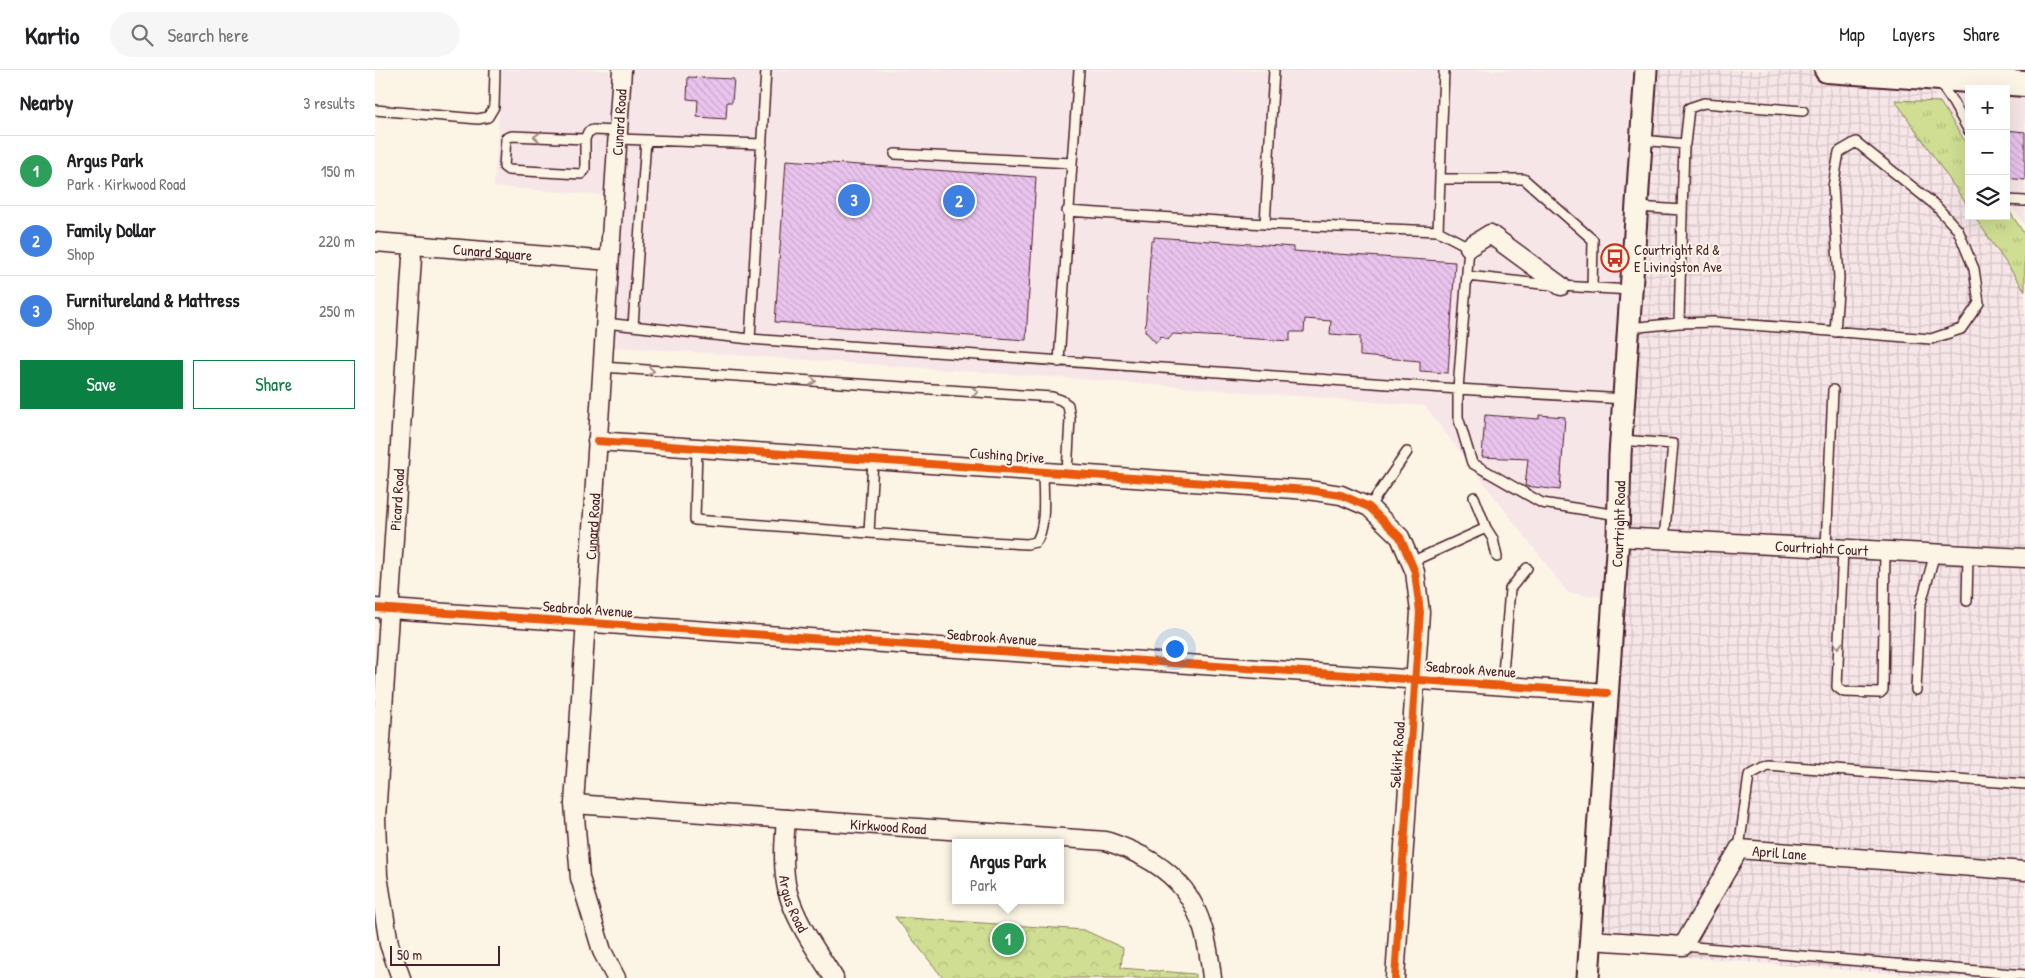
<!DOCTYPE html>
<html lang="en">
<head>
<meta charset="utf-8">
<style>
	:root { --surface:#fff; --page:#f6f6f6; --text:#202124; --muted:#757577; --line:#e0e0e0; --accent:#0b8043 }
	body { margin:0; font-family:"Patrick Hand",sans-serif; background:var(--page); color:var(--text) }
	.controls { position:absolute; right:15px; top:15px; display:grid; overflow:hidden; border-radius:0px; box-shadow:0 5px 20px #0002 }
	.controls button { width:45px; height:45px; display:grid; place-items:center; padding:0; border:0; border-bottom:1px solid var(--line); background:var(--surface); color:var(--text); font:25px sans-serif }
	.scale { position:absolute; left:15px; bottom:12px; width:110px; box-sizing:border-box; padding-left:5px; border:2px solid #4a1f2b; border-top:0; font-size:14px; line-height:18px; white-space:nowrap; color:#4a1f2b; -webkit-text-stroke:4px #fcf5e5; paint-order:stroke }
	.you { position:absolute; left:799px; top:578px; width:18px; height:18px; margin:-12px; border:4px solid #fff; border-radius:50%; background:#1a73e8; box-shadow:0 0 0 8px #1a73e833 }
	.badge { display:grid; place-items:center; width:32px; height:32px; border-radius:50%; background:var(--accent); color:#fff; font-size:16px; font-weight:700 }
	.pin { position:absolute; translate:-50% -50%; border:2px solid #fff; box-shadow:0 1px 5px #0006 }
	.popup { position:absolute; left:577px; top:769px; width:112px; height:65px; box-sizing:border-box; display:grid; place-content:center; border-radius:0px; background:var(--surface); filter:drop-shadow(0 1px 4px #0005); font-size:16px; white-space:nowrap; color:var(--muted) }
	.popup b { font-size:19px; color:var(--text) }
	.popup::after { content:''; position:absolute; left:50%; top:100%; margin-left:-10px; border:10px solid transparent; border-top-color:var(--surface) }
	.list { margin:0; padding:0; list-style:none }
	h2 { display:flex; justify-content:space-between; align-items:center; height:65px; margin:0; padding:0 20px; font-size:21px }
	h2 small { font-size:16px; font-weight:400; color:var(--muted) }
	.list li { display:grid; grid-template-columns:32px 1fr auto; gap:15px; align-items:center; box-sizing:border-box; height:70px; padding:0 20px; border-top:1px solid var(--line) }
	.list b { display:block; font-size:19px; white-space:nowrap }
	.list p { margin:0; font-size:16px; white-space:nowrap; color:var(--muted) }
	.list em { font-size:16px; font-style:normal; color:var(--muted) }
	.actions { display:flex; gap:10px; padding:15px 20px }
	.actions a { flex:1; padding:11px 0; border:1px solid var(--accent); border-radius:0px; text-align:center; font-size:18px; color:var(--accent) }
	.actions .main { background:var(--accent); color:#fff }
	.icon { flex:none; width:28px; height:28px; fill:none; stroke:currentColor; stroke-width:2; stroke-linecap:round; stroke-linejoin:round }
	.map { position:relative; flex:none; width:1650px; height:908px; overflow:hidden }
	header { display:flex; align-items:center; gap:30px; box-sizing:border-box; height:70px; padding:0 25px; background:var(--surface); border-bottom:1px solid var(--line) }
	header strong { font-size:24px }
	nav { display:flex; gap:28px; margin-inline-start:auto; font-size:18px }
	.search { width:350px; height:45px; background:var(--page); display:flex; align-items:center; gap:12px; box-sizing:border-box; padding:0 18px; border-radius:28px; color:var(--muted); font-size:19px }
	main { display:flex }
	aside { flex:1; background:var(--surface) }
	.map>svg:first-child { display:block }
</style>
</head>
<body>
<header>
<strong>Kartio</strong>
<div class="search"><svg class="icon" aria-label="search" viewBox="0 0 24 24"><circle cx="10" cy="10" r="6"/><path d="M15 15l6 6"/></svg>Search here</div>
<nav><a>Map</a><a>Layers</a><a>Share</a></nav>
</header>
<main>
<aside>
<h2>Nearby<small>3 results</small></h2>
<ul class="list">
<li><span class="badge" style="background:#2e9e5b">1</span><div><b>Argus Park</b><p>Park · Kirkwood Road</p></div><em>150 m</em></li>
<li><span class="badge" style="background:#3f7fe0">2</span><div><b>Family Dollar</b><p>Shop</p></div><em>220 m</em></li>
<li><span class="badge" style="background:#3f7fe0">3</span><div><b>Furnitureland &amp; Mattress</b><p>Shop</p></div><em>250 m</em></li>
</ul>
<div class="actions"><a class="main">Save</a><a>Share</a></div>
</aside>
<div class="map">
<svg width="1650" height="908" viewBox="0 0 1650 908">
	<defs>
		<pattern id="industrial-grid" width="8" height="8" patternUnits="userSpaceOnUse" patternTransform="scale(1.25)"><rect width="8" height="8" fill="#f7e6e8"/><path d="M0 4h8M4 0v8" fill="none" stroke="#d5c5c7"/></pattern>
		<pattern id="grass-tufts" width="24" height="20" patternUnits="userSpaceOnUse" patternTransform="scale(1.25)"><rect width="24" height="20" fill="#cfde92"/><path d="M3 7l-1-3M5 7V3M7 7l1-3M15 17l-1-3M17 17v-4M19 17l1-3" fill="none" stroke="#b3be7e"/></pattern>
		<pattern id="park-crowns" width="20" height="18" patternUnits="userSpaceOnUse" patternTransform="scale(1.25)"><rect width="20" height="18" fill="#cfde92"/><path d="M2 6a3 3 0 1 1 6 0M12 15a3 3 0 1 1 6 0" fill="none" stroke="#b3be7e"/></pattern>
		<pattern id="building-back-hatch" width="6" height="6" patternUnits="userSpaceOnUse" patternTransform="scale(1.25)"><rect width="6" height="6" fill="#eac4ee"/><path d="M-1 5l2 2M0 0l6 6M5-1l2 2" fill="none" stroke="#caa8cc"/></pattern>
	</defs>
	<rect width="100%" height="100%" fill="#fcf5e5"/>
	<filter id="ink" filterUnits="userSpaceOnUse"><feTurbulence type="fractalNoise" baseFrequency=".02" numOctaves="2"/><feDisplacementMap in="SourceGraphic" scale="10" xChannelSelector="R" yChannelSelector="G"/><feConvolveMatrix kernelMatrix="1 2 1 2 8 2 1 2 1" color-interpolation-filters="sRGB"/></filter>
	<g filter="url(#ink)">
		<path fill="#f7e6e8" d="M 127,0 L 1270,0 L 1238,528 L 1193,523 L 1050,336 L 718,310 L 228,276 L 239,126 L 119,117 Z
			M 1544,0 L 1650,0 L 1650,155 L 1631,128 L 1631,19 L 1594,19 L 1594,73 Z"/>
		<path fill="url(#industrial-grid)" d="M 1270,0 L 1544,0 L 1565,32 L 1521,30 L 1594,138 L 1594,146 L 1599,146 L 1650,221 L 1650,908 L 1577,908 L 1216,880 Z"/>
		<path fill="url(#grass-tufts)" stroke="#8c7e5e" d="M 1520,30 L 1565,32 L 1594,77 L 1594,138 Z
			M 1631,136 L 1650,165 L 1650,221 L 1599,146 L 1631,146 Z"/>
		<path fill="url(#park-crowns)" stroke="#8c7e5e" d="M 520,847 L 709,860 L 748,878 L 746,898 L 820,904 L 820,908 L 568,908 Z"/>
		<path fill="url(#building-back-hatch)" stroke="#4a1f2b" d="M 313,7 L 359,9 L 357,32 L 352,32 L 351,49 L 322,47 L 323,30 L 312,29 Z
			M 1631,60 L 1650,62 L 1650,110 L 1631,108 Z
			M 411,90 L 661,107 L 651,270 L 400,252 Z
			M 779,167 L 918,177 L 918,181 L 1080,192 L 1073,303 L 1045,301 L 1045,291 L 985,286 L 985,266 L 955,264 L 956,251 L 930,249 L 929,262 L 915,262 L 915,271 L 798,264 L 793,270 L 786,266 L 781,273 L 770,261 L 776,171 L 779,171 Z
			M 1110,345 L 1164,349 L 1164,345 L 1190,347 L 1185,420 L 1150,416 L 1153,389 L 1107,387 Z"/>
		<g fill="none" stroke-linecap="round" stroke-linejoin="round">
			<g stroke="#4a1f2b" stroke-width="12">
				<path id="service" d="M 1069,0 L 1063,161 L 1094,177 L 1083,319 L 1249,329
					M 1564,12 L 1576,29 L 1594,61
					M 0,40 L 103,49 L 113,47 L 119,37 L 120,0
					M 210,69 L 137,66 L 131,68 L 129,97 L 133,100 L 206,104 L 210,100 L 210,69 L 213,62 L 218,60 L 243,61
					M 243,69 L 387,74
					M 1266,70 L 1310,74 L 1314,38 L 1329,33 L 1428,41
					M 520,84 L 697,93 L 704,0
					M 1065,109 L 1149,109 L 1218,170 L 1217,218
					M 1631,128 L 1632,130 L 1650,131
					M 1263,137 L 1307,140
					M 692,141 L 890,154 L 899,0
					M 890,154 L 1063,161
					M 1092,206 L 1186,216 L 1256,220
					M 230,253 L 375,269 L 1083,319 L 1083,347 L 1097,393 L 1167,433 L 1243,445
					M 1304,253 L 1339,252 L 1556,269 L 1586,259 L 1604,233 L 1599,199 L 1583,160 L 1560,135 L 1481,72 L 1464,82 L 1458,117 L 1464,208 L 1460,262
					M 258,256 L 271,70
					M 1254,258 L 1304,253 L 1309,74
					M 375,269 L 391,0
					M 684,292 L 697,93
					M 227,297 L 677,327 L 686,330 L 693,335 L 695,349 L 692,403
					M 1246,370 L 1298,374 L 1289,470
					M 322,378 L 320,450 L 613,472 L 652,474 L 661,472 C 672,457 668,421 668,402
					M 994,437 L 1032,382
					M 1111,458 L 1118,469 L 1122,487
					M 494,463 L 498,390
					M 1451,478 L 1458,320
					M 1468,479 L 1462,617 L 1469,622 L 1505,623 L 1508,620 L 1510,481
					M 1036,492 L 1111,458 L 1099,427
					M 1592,531 L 1593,485
					M 1127,615 L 1135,519 L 1152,498
					M 1541,620 L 1545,537 L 1560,483
					M 1364,779 L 1374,705 L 1392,695 L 1650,714
					M 1308,876 L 1650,905"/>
			</g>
			<g stroke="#4a1f2b" stroke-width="21">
				<g id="minor">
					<path id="s1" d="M 0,172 L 234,191"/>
					<path d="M 1094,177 L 1115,164 L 1186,216"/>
					<path d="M 222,371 L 933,420 L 966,425 L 994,437 L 1025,467 L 1040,502 L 1045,542 L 1020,908"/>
					<path id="s2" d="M 1243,467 L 1650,488"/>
					<path d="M 0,538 L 1232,623"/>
					<path id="s3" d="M 199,734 L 731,771 C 806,796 829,831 837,908"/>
					<path id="s4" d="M 411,749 C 409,773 407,800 413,823 C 421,852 443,883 459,908"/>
					<path id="s5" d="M 1215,870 L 1308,876 L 1364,779 L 1650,801"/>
					<path id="s6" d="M 26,908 L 14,874 L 3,806 L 1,748 L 37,188"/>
					<path id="s7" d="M 241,908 L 227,881 L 205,808 L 199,734 L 247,0"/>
				</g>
			</g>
			<g stroke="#4a1f2b" stroke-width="25">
				<g id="tertiary">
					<path id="s8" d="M 1213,908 L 1243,467 L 1245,385 L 1271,0"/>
				</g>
			</g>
			<g stroke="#4a1f2b" stroke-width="28">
				<path id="secondary" d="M 1452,0 L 1650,14"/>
			</g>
			<use href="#service" stroke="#fcf5e5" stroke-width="9"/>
			<use href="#minor" stroke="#fcf5e5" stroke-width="18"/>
			<use href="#tertiary" stroke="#fcf5e5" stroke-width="21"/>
			<use href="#secondary" stroke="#fcf5e5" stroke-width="24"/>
			<g stroke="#fcf5e5" stroke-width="11">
				<path id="cycleway" d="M 222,371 L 933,420 L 966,425 L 994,437 L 1025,467 L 1040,502 L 1045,542 L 1020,908
					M 0,538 L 1232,623"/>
			</g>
			<use href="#cycleway" stroke="#e8590c" stroke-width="8"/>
		</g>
		<defs><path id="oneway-chevron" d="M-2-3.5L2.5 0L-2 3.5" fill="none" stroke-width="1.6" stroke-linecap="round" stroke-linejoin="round" transform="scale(1.25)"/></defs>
		<g stroke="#a38a88">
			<use href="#oneway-chevron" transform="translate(162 67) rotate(-177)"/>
			<use href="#oneway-chevron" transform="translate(276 301) rotate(4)"/>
			<use href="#oneway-chevron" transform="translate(438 311) rotate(4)"/>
			<use href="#oneway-chevron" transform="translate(600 322) rotate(4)"/>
			<use href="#oneway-chevron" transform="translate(1463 575) rotate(92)"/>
		</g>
	</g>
	<defs>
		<g id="bus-ring" transform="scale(1.4375)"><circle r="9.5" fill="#fcf5e5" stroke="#c8321e" stroke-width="1.5"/><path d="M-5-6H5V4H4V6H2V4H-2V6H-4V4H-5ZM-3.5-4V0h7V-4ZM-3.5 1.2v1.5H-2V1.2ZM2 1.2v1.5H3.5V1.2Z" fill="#c8321e"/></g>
	</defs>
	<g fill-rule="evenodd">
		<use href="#bus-ring" x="1240" y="188"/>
	</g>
	<g text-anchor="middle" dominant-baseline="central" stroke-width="4" stroke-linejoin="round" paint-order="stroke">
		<g font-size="15" fill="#4a1f2b" stroke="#fcf5e5">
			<text stroke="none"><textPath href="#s7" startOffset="864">Cunard Road</textPath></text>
			<text stroke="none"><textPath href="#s1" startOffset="118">Cunard Square</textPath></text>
			<text transform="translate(632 385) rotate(4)">Cushing Drive</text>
			<text stroke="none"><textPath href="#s6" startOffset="482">Picard Road</textPath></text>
			<text stroke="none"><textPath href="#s8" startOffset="455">Courtright Road</textPath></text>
			<text stroke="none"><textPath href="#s7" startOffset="459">Cunard Road</textPath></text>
			<text stroke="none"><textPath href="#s2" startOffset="204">Courtright Court</textPath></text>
			<text transform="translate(213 539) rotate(4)">Seabrook Avenue</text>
			<text transform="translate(617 567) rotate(4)">Seabrook Avenue</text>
			<text transform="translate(1096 599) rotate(4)">Seabrook Avenue</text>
			<text transform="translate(1022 685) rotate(-86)">Selkirk Road</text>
			<text stroke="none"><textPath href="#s3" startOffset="315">Kirkwood Road</textPath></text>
			<text stroke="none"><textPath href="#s5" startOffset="246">April Lane</textPath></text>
			<text stroke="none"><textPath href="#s4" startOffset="86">Argus Road</textPath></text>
		</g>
		<g font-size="15" fill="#4a1f2b" stroke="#fcf5e5" text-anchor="start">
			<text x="1259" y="179">Courtright Rd &amp;<tspan x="1259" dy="17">E Livingston Ave</tspan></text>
		</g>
	</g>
</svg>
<div class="controls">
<button>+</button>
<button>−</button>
<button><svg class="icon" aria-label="layers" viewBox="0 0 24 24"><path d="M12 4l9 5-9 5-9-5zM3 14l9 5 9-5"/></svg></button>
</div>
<div class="scale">50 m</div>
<div class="you"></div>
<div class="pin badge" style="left:633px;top:869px;background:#2e9e5b">1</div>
<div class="popup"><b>Argus Park</b>Park</div>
<div class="pin badge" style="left:584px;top:131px;background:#3f7fe0">2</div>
<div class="pin badge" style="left:479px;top:130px;background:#3f7fe0">3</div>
</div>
</main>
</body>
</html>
